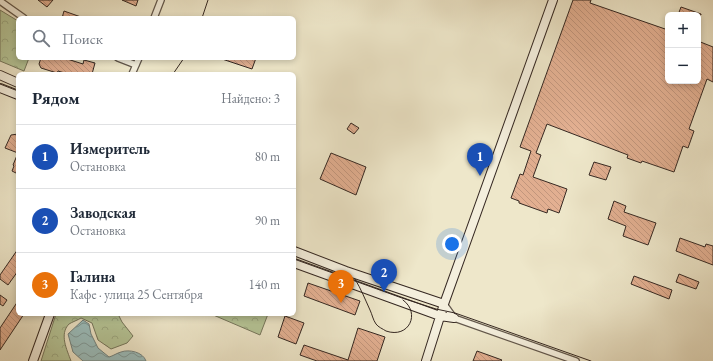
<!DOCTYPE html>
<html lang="ru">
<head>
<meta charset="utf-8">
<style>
	:root { --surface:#fff; --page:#f6f6f7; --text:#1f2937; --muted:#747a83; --line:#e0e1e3; --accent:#8f2418 }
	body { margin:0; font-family:"EB Garamond",serif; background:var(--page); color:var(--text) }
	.controls { position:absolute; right:12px; top:12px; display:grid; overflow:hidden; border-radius:6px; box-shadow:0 2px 6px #0003 }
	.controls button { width:36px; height:36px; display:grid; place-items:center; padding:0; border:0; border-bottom:1px solid var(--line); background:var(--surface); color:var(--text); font:20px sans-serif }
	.you { position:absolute; left:452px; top:244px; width:14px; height:14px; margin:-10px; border:3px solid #fff; border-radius:50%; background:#1a73e8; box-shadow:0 0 0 6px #1a73e833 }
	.badge { display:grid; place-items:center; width:26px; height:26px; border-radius:50%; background:var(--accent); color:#fff; font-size:13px; font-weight:700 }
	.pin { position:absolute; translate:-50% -33px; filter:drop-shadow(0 1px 2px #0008) }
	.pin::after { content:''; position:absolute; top:21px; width:14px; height:12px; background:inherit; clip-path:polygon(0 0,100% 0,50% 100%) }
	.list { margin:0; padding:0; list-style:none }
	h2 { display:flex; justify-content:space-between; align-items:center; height:52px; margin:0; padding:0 16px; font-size:17px }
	h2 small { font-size:13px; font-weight:400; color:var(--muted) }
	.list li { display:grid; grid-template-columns:26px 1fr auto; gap:12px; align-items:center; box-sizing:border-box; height:64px; padding:0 16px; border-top:1px solid var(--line) }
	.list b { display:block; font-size:15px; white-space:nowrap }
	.list p { margin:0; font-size:13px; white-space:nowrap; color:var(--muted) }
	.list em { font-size:13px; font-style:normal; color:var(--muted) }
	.icon { flex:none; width:22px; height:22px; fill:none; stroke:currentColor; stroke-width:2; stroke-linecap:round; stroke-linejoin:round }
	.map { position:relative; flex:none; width:713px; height:361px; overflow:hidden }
	.search { position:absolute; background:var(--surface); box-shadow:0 2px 6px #0003; left:16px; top:16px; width:280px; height:44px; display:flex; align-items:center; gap:10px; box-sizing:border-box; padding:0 14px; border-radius:6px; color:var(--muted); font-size:15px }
	.panel { position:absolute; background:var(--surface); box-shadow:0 2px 6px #0003; left:16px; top:72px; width:280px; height:244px; border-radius:6px }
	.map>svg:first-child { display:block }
</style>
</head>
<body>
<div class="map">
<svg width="713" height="361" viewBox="0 0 713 361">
	<defs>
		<pattern id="forest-crowns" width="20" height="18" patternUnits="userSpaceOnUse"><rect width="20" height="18" fill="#b6c698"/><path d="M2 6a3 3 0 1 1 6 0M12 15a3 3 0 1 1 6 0" fill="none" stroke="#9daa83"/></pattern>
		<pattern id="water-waves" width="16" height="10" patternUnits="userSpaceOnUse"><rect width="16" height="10" fill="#9bbebd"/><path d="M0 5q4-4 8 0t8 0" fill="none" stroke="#7f9a99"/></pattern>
		<pattern id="building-back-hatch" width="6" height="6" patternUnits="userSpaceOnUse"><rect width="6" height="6" fill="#e3b092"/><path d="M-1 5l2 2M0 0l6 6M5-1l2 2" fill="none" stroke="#c3977e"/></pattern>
	</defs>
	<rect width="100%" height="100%" fill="#eee7ca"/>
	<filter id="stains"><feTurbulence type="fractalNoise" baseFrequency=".005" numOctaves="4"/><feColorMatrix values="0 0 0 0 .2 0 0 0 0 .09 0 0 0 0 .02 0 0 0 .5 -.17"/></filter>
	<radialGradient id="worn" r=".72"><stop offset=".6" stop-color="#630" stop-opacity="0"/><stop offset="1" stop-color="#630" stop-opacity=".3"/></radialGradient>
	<path fill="url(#forest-crowns)" stroke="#76775d" d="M 0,10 L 18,21 L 18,58 L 29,58 L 24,71 L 0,61 Z
		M 56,314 L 118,314 L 122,322 L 133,336 L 127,343 L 111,349 L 98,340 L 92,323 L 81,318 C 78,320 72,322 69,324 C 59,334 67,350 71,361 L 41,361 Z
		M 211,314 L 268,314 L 260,335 Z"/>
	<path fill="url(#water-waves)" stroke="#72827f" d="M 83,320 L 89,324 L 91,334 L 98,348 L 109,357 C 113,356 117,353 121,352 C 129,349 143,352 146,361 L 83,361 L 73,352 L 68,334 Z"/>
	<path fill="url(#building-back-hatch)" stroke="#352822" d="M 38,0 L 53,0 L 47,7 Z
		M 122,0 L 138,0 L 136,6 Z
		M 573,0 L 591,0 L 590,3 L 668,30 L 668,81 L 698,81 L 698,41 L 713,47 L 713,82 L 707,79 L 689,129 L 694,131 L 688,148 L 683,146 L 674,172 L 642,161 L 641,163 L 627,158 L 628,155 L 547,124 L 536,153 L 541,155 L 533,177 L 567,189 L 559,213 L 548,209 L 547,213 L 519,203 L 519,201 L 511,198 L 520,174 L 523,175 L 531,151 L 520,147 Z
		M 681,7 L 701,14 L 701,15 L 678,15 Z
		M 64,11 L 81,17 L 81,18 L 62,18 Z
		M 41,58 L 57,58 L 61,59 L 64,58 L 83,64 L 84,60 L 95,63 L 92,74 L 68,74 L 58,71 L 57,73 L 41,68 L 39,64 Z
		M 222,58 L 256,58 L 252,69 L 222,59 Z
		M 351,123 L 359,128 L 354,134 L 347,129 Z
		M 18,134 L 18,153 L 5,148 L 11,135 Z
		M 18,153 L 18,174 L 12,171 L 14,166 L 13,165 Z
		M 331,153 L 366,167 L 356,195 L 320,179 Z
		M 594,162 L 611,167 L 606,180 L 589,175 Z
		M 614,201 L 626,206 L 624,212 L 656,223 L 648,245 L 623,236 L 626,226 L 608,219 Z
		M 680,238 L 705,247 L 706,244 L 713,246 L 713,265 L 676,251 Z
		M 18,249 L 18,271 L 8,285 L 0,279 L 0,275 Z
		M 679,274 L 699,282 L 696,289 L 676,282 Z
		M 634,276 L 672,290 L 669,299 L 631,284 Z
		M 308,283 L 360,301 L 355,315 L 304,296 Z
		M 0,295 L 7,300 L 3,306 L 0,304 Z
		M 18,301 L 18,314 L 24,314 L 0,350 L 0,328 Z
		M 285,316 L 304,323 L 296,344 L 278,337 Z
		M 358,328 L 385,337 L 377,361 L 317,361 L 300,355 L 304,345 L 348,360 Z
		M 477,351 L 502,360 L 501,361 L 473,361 Z"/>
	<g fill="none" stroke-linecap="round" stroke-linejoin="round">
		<g stroke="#63584c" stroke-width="8">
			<path id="street" d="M 0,1 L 24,18
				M 154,18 L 161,0
				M 118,58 L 136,65
				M 132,74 L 139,58
				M 444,304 L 454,318 L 576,361"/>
		</g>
		<g stroke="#352822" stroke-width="10">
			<path id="secondary" d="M 0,75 L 18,83
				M 0,88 L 18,95
				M 294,251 L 346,271 L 444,304
				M 294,263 L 440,316 L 454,318
				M 33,361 L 50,314
				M 426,361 L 444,304 L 553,0"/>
		</g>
		<use href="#street" stroke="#f4efdd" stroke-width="5.5"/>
		<use href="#secondary" stroke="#f4efdd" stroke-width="8"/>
		<path stroke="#352822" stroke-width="1" d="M 202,18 L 208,0
			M 173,74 L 184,58
			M 0,84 L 18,91
			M 294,259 L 402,298 L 436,309 L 455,313 L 591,361
			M 355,279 C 361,289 365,299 370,310 C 372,314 373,320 376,324 C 378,327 383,329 386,331 C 409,339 421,313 403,300"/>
	</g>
	<rect width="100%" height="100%" filter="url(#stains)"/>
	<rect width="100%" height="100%" fill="url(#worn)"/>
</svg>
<div class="controls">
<button>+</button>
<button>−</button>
</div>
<div class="you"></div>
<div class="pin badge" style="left:480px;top:176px;background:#1a4fb4">1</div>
<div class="pin badge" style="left:384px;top:292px;background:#1a4fb4">2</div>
<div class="pin badge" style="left:341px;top:303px;background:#e8710a">3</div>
<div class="search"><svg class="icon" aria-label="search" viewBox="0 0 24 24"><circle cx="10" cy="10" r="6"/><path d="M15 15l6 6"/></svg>Поиск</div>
<section class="panel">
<h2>Рядом<small>Найдено: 3</small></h2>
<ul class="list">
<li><span class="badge" style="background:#1a4fb4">1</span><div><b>Измеритель</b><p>Остановка</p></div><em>80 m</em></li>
<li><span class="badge" style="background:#1a4fb4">2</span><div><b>Заводская</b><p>Остановка</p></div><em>90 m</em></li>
<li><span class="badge" style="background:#e8710a">3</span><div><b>Галина</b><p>Кафе · улица 25 Сентября</p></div><em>140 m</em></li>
</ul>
</section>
</div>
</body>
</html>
